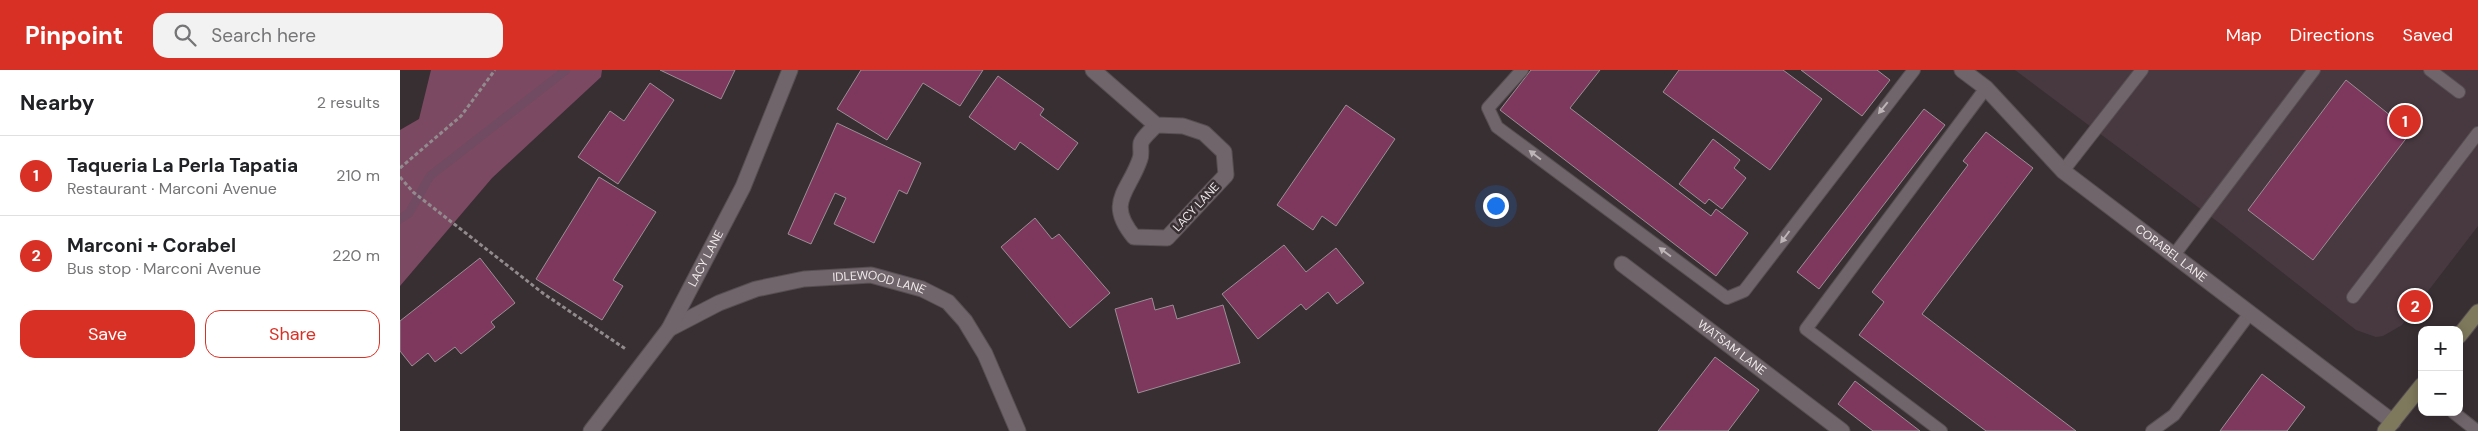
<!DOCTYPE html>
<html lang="en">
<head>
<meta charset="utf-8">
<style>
	:root { --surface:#fff; --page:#f2f2f2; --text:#202124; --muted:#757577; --line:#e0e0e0; --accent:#d93025 }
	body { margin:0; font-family:"DM Sans",sans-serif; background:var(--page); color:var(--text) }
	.controls { position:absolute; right:15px; bottom:15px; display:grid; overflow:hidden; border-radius:10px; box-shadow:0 2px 12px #0003 }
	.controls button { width:45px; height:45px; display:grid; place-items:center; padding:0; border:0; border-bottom:1px solid var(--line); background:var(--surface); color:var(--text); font:25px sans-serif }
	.you { position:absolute; left:1095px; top:135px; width:18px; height:18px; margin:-12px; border:4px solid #fff; border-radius:50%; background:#1a73e8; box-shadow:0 0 0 8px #1a73e833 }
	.badge { display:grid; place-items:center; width:32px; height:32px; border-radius:50%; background:var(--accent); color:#fff; font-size:16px; font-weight:700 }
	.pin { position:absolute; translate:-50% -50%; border:2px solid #fff; box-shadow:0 1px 5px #0006 }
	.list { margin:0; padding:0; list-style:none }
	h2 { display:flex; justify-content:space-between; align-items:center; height:65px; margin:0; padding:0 20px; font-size:21px }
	h2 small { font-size:16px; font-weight:400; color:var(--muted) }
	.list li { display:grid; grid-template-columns:32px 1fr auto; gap:15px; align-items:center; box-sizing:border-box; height:80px; padding:0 20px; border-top:1px solid var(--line) }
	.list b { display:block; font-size:19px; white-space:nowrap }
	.list p { margin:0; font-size:16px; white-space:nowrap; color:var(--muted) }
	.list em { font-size:16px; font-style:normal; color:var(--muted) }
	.actions { display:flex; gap:10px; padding:15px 20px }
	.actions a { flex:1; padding:11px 0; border:1px solid var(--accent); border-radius:15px; text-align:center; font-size:18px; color:var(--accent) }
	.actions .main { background:var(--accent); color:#fff }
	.icon { flex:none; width:28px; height:28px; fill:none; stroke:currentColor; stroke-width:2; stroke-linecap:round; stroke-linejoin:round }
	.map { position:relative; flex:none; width:2078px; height:361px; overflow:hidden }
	header { display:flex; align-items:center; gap:30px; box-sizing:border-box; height:70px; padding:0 25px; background:var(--accent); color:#fff }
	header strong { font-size:24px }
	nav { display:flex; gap:28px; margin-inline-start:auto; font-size:18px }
	.search { width:350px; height:45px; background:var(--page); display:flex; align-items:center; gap:12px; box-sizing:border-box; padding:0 18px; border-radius:15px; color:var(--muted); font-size:19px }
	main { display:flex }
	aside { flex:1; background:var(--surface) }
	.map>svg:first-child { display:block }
</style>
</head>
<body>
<header>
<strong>Pinpoint</strong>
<div class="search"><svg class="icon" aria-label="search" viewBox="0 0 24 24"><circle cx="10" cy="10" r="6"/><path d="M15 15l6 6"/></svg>Search here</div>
<nav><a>Map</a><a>Directions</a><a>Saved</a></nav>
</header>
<main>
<aside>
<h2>Nearby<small>2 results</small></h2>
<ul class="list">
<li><span class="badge">1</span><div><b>Taqueria La Perla Tapatia</b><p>Restaurant · Marconi Avenue</p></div><em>210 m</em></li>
<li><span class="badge">2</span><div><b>Marconi + Corabel</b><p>Bus stop · Marconi Avenue</p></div><em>220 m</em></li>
</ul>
<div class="actions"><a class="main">Save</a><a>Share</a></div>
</aside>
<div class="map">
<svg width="2078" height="361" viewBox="0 0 2078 361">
	<rect width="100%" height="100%" fill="#382f33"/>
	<path fill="#483940" d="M 1615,0 L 2078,0 L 2078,156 L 2002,255 L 1983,266 L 1976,267 L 1956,260 L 1822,155 Z"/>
	<path fill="#7c4962" d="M 31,0 L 202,0 L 201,7 L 92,108 L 0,216 L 0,60 L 19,49 Z"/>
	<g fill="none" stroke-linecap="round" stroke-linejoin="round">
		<path stroke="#714b61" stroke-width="9" d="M 0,149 L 9,143 L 30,106 L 166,0"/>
	</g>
	<path fill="#7e375d" stroke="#9a8f94" d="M 260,0 L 335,0 L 321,29 Z
		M 461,0 L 583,0 L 560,36 L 523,13 L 487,70 L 437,39 Z
		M 1131,0 L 1200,0 L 1170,38 L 1311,146 L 1316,139 L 1348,163 L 1316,206 L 1100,40 Z
		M 1279,0 L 1383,0 L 1422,29 L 1370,100 L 1263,22 Z
		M 1401,0 L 1477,0 L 1490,10 L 1462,46 Z
		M 598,6 L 644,39 L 640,45 L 678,73 L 658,100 L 620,72 L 615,80 L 569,47 Z
		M 1946,10 L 2011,62 L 1913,190 L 1848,140 Z
		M 250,13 L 274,30 L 218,114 L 178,87 L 210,41 L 224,51 Z
		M 946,35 L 995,69 L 936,156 L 922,146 L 913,160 L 877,135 Z
		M 1524,39 L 1545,55 L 1419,219 L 1397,202 Z
		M 437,53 L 521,93 L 507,124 L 499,120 L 474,173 L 434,154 L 446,128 L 435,123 L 411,174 L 388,164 Z
		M 1586,62 L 1633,98 L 1522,244 L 1676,361 L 1586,361 L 1459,265 L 1484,232 L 1472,222 L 1568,95 L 1563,91 Z
		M 1313,69 L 1340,90 L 1334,98 L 1346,108 L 1322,139 L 1309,129 L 1305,134 L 1279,114 Z
		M 199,107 L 256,142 L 213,210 L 223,216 L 202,250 L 136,209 Z
		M 635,148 L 652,169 L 659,164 L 710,223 L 670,258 L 601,177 Z
		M 884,175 L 906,202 L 936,178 L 964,213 L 937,234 L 928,222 L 906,240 L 901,234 L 858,269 L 822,224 Z
		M 80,188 L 115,233 L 91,252 L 95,257 L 61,284 L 55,277 L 35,292 L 28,283 L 12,296 L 0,281 L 0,251 Z
		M 752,228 L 755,240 L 773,235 L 777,249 L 823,235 L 840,293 L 738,323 L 715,239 Z
		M 1315,287 L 1359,320 L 1328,361 L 1258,361 Z
		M 1862,304 L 1905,337 L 1887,361 L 1820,361 Z
		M 1455,311 L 1520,361 L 1473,361 L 1438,334 Z"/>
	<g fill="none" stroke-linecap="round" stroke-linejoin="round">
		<g stroke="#554e51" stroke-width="14">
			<path id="lane" d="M 1122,0 L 1088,38 L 1097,57 L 1327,228 L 1344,221 L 1514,0
				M 2030,0 L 2059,22
				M 1663,101 L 1742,0
				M 1774,185 L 1914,0
				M 1953,227 L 2078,63
				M 2053,342 L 2077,361
				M 1541,361 L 1406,259 L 1586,18
				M 1752,361 L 1774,345 L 1850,243"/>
		</g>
		<g stroke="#554e51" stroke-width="17">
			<g id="street">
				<path d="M 693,0 L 756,55 L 783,56 L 804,63 L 824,82 L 826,105 L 767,168 L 734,167 C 705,132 729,122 740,89 C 742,84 740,78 741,73 C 743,67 752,60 756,55"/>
				<path id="s1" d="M 1562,0 L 1586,18 L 1663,101 L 1993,352"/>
				<path id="s2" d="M 1222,194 L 1442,361"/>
				<path id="s3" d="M 269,259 L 319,233 L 356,219 L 404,209 L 471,205 L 522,219 L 548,232 L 565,251 L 585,284 L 618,361"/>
				<path id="s4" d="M 191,361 L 269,259 L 343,117 L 390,0"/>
			</g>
		</g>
		<g stroke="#554e51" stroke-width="17">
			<path id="secondary" d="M 2059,266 L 2078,242
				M 1985,361 L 2022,315"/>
		</g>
		<path stroke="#928b8e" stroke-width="3" stroke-dasharray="4 2.5" stroke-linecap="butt" d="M 0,98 L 61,46 L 95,0
			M 0,107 L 13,122 L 144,224 L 227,280"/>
		<use href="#lane" stroke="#70656a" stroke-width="12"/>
		<use href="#street" stroke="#70656a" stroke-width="15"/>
		<use href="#secondary" stroke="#7e785c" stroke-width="15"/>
	</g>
	<defs><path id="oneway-solid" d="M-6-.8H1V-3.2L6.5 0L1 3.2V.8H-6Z" transform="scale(1.25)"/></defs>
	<g fill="#bdb5b8">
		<use href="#oneway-solid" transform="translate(1483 38) rotate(129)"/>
		<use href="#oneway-solid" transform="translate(1135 85) rotate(-143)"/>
		<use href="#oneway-solid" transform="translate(1385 167) rotate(127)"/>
		<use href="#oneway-solid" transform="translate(1265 182) rotate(-143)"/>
	</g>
	<g text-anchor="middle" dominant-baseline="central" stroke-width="5" stroke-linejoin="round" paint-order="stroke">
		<g font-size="12" fill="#f0eaec" stroke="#382f33">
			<text transform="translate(796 137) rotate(-47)">LACY LANE</text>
			<text stroke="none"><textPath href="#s1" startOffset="279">CORABEL LANE</textPath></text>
			<text stroke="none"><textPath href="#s4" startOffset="208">LACY LANE</textPath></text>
			<text stroke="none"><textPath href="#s3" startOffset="221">IDLEWOOD LANE</textPath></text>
			<text stroke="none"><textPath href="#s2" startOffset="138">WATSAM LANE</textPath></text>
		</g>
	</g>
</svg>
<div class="controls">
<button>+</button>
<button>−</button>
</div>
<div class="you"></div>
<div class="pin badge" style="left:2005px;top:51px">1</div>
<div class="pin badge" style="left:2015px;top:236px">2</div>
</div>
</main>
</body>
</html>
